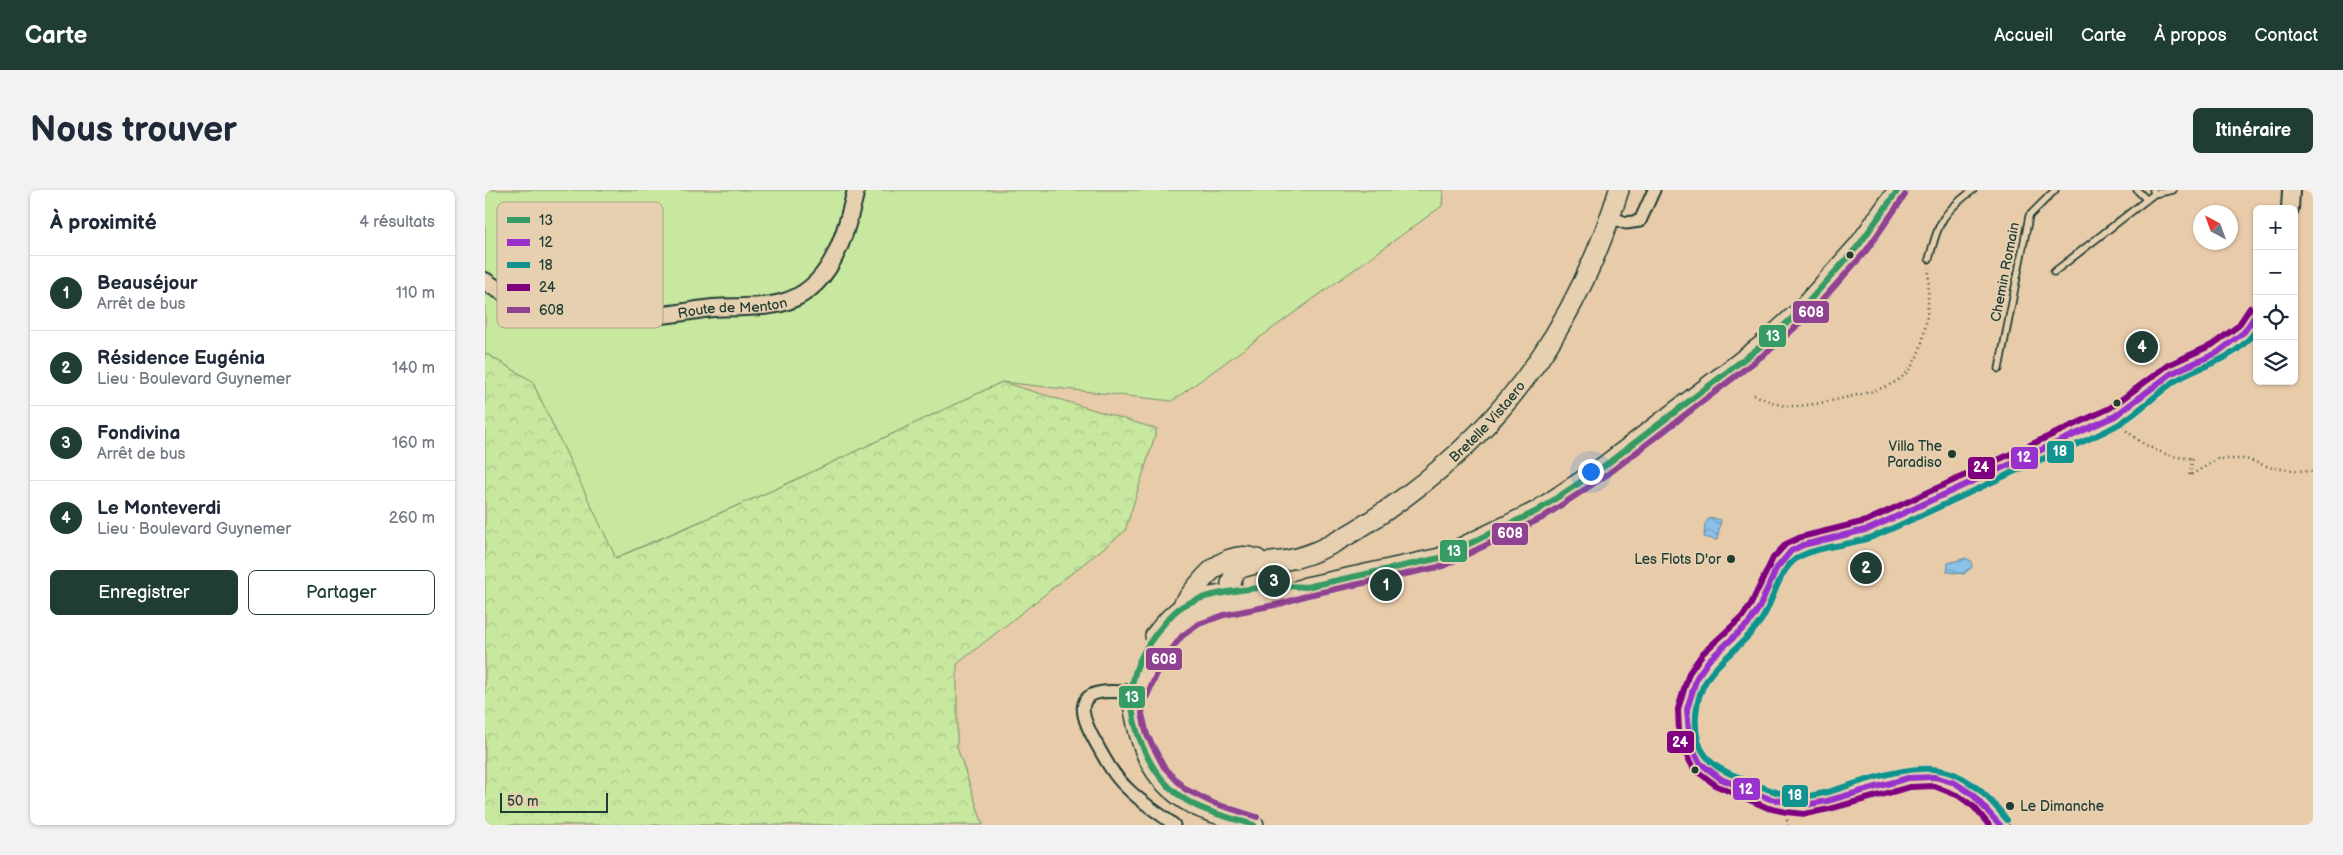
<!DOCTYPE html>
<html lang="fr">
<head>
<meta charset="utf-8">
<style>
	:root { --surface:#fff; --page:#f2f2f3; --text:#1f2937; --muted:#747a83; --line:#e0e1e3; --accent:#1f3d34 }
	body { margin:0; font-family:"Balsamiq Sans",sans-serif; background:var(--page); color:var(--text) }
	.controls { position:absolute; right:15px; top:15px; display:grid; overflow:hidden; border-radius:8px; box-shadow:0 1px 4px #0004 }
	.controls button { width:45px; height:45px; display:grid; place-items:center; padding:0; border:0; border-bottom:1px solid var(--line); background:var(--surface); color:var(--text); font:25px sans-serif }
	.compass { position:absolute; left:1708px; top:15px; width:45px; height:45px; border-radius:50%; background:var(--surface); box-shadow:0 1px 4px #0004; rotate:319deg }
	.scale { position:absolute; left:15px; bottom:12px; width:108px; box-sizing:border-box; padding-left:5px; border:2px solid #1f3d34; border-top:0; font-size:14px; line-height:18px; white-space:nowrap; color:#1f3d34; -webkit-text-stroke:4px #e7d0b0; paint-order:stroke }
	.you { position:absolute; left:1105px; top:281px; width:18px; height:18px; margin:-12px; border:4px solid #fff; border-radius:50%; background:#1a73e8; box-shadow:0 0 0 8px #1a73e833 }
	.badge { display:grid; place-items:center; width:32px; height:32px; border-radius:50%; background:var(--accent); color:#fff; font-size:16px; font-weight:700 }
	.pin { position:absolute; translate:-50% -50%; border:2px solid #fff; box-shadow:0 1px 5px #0006 }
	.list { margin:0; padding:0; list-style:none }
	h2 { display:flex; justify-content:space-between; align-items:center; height:65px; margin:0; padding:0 20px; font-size:21px }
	h2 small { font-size:16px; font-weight:400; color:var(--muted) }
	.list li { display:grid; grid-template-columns:32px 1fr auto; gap:15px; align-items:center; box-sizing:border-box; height:75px; padding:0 20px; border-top:1px solid var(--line) }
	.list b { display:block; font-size:19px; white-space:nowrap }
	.list p { margin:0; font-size:16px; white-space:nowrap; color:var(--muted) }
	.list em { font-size:16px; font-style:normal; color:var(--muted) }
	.actions { display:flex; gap:10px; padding:15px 20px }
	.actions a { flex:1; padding:11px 0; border:1px solid var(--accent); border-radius:8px; text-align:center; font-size:18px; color:var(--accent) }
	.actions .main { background:var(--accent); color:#fff }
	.icon { flex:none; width:28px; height:28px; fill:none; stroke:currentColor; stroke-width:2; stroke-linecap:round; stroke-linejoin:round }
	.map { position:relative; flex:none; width:1828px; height:635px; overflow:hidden; border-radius:8px }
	header { display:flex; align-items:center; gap:30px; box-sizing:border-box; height:70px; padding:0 25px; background:var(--accent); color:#fff }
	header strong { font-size:24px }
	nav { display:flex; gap:28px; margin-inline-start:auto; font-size:18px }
	.intro { display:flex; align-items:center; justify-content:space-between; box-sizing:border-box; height:120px; padding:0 30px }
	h1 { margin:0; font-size:35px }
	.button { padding:12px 22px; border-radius:8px; background:var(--accent); color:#fff; font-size:18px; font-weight:700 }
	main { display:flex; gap:30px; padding:0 30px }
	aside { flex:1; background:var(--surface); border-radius:8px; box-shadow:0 1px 4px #0004 }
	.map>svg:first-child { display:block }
</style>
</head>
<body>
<header>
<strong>Carte</strong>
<nav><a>Accueil</a><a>Carte</a><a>À propos</a><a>Contact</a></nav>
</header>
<div class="intro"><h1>Nous trouver</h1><a class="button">Itinéraire</a></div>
<main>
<aside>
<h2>À proximité<small>4 résultats</small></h2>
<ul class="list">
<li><span class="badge">1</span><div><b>Beauséjour</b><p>Arrêt de bus</p></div><em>110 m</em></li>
<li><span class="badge">2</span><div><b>Résidence Eugénia</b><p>Lieu · Boulevard Guynemer</p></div><em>140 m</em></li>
<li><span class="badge">3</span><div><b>Fondivina</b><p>Arrêt de bus</p></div><em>160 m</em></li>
<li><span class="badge">4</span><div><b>Le Monteverdi</b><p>Lieu · Boulevard Guynemer</p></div><em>260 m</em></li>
</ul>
<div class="actions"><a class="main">Enregistrer</a><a>Partager</a></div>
</aside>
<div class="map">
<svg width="1828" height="635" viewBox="0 0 1828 635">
	<defs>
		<pattern id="forest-crowns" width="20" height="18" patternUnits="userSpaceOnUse" patternTransform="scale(1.25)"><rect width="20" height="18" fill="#c8e79f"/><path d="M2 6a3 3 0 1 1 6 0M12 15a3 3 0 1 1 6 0" fill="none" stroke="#abc78a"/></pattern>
		<pattern id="water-waves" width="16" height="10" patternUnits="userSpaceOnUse" patternTransform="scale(1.25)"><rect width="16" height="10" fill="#8ac1e8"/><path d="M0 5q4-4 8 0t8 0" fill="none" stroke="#709ebd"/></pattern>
	</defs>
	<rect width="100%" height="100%" fill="#e8cba9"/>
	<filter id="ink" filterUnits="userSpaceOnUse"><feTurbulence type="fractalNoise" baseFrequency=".02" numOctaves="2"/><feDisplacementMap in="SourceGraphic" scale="10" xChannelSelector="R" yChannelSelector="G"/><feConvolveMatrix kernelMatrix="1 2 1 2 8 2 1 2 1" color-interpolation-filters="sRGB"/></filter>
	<g filter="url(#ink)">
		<path fill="#c8e79f" stroke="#74926a" d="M 0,0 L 958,0 L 957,16 L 687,211 L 517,192 L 293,298 L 130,368 L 47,191 L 0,163 Z"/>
		<path fill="url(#forest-crowns)" stroke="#74926a" d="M 0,163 L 47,191 L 131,368 L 293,298 L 517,192 L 672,239 L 640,341 L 472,474 L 472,557 L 498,635 L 0,635 Z"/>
		<path fill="url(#water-waves)" stroke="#5f8ca0" d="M 1225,327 L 1236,330 L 1232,350 L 1219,347 L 1220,334 Z
			M 1481,368 L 1486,371 L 1487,377 L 1479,384 L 1462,382 L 1463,373 Z"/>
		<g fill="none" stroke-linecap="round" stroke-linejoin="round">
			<g stroke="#1f3d34" stroke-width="9">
				<path id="lane" d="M 1652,0 L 1661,9
					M 1669,4 L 1688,0
					M 1444,69 C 1454,32 1456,24 1488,0
					M 1569,82 L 1669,4 L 1668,0
					M 1514,179 L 1544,26 L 1570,0"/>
			</g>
			<g stroke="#1f3d34" stroke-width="15">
				<path id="street" d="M 1125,27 L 1141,33 L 1155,31 L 1169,0
					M 646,503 C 598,497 586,509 611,553 C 620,569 628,585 641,597 C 655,612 673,622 689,635"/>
			</g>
			<g stroke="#1f3d34" stroke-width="20">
				<g id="secondary">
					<path d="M 1805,19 L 1806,0"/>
					<path id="s1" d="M 0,91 C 36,118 55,105 94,108 C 116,110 135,121 156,124 C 180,128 205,120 228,118 C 250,116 274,119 296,113 C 347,100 360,45 371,0"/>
					<path d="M 1515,635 C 1499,613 1478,591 1450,587 C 1420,582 1362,608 1329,614 C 1305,618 1282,609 1260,599 C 1246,593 1225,586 1215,573 C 1196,550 1199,512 1212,487 C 1225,461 1255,448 1270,424 C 1280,408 1285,388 1295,373 C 1308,353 1327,353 1348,349 C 1360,346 1372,342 1384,339 L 1630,226 L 1687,183 L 1732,163 L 1759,142 L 1772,123"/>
				</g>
			</g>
			<g stroke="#1f3d34" stroke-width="22">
				<g id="primary">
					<path id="s2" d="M 726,413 L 737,410 L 746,404 L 746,393 L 750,381 C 767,372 784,373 802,370 C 815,368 833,361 845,355 C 872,341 897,324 921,306 C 1029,226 1094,127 1134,0"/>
					<path d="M 698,415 C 715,391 739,357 772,369"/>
					<path d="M 670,446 C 690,419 704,409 738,405"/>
					<path d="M 646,503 C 654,550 661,588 707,614 C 725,624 749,628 769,635"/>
					<path d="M 648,515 C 656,498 661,478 671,462 C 707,404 768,421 821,397 L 955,368 L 1052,321 L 1118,277 L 1280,153 L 1316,120 L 1374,55 L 1413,0"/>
				</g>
			</g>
			<path stroke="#1f3d34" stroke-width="2.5" stroke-dasharray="1 4" stroke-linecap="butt" d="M 1269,205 C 1278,208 1291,215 1301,216 C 1319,217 1341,212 1359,208 C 1376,204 1394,201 1410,192 C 1445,172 1443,113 1444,78
				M 1638,237 C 1653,254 1685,270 1708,268 L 1704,286 L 1733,269 L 1761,269 L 1787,278 L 1828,282
				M 1302,630 L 1304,635"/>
			<use href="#lane" stroke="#e7d0b0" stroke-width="5.5"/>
			<use href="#street" stroke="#e7d0b0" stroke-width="11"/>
			<use href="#secondary" stroke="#e7d0b0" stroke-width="16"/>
			<use href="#primary" stroke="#e7d0b0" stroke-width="19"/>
			<g stroke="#e7d0b0" stroke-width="10">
				<path id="bus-1" d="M 769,635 C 744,627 716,622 695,606 C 664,584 644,536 647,498 C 649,477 661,456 674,440 C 681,432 688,421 698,416 C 722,401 793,394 821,397 L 955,368 L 1052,321 L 1118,277 L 1280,153 L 1316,120 L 1374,55 L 1413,0"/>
			</g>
			<g stroke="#e7d0b0" stroke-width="10">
				<path id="bus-2" d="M 1515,635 L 1487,604 L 1470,593 L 1450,587 L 1423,588 L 1342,611 L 1320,615 L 1285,609 L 1236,589 L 1215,573 L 1205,553 L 1202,519 L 1212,487 L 1224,470 L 1264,433 L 1274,418 L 1291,379 L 1306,361 L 1318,355 L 1384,339 L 1630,226 L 1687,183 L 1732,163 L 1759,142 L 1772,123"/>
			</g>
			<g stroke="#e7d0b0" stroke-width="10">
				<path id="bus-3" d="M 1522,630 C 1473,566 1439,572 1368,594 C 1353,599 1337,605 1321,606 C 1300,607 1281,599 1263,591 C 1249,585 1231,580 1221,566 C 1212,555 1210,540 1211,525 C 1214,475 1253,466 1277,429 C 1289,410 1293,381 1312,368 C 1328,357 1369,355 1390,346 C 1441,324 1490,300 1539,277 C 1570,263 1604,251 1634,234 C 1654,222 1671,204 1690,191 C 1720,173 1750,171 1772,139"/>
			</g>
			<g stroke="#e7d0b0" stroke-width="10">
				<path id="bus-4" d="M 1504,635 L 1489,617 L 1474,606 L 1449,596 L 1425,597 L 1344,619 L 1320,624 L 1301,622 L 1283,618 L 1232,596 L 1209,579 L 1196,555 L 1194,543 L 1193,519 L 1204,483 L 1218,463 L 1257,427 L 1266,414 L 1288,368 L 1301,354 L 1316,347 L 1381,331 L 1625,218 L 1683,175 L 1727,155 L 1753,136 L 1765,118"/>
			</g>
			<g stroke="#e7d0b0" stroke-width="10">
				<path id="bus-5" d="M 772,627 L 728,613 L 700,599 L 679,577 L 662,545 L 657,524 L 658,515 L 677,472 L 697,446 L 714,434 L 739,425 L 795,414 L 823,405 L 958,376 L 1057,328 L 1123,284 L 1286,159 L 1323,126 L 1381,61 L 1420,5"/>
			</g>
			<use href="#bus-1" stroke="#369b65" stroke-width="6"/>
			<use href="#bus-2" stroke="#9932cc" stroke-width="6"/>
			<use href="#bus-3" stroke="#11948f" stroke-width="6"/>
			<use href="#bus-4" stroke="#800080" stroke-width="6"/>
			<use href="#bus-5" stroke="#904292" stroke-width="6"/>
		</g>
	</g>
	<g fill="#1f3d34" stroke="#e7d0b0" stroke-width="2">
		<circle cx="1365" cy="65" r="4.5"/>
		<circle cx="1632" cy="213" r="4.5"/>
		<circle cx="1467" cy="264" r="5"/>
		<circle cx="1246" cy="369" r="5"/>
		<circle cx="1210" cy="580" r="4.5"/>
		<circle cx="1525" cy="616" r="5"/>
	</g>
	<g text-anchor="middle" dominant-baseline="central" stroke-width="4.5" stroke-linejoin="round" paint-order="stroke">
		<g font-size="14" fill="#1f3d34" stroke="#e7d0b0">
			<text transform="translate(1520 82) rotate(-79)">Chemin Romain</text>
			<text stroke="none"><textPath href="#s1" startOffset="254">Route de Menton</textPath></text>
			<text stroke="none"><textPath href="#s2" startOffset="346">Bretelle Vistaero</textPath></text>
		</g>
		<g font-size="14" fill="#1f3d34" stroke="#e7d0b0" text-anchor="end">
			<text x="1457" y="256">Villa The<tspan x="1457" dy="16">Paradiso</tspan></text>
			<text x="1236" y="369">Les Flots D'or</text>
			<text x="1535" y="616" text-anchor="start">Le Dimanche</text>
		</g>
	</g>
	<rect x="12" y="12" width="166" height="126" rx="8" fill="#e7d0b0" stroke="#aba48b" stroke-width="1"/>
	<rect x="22" y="27" width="23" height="6" fill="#369b65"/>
	<rect x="22" y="49" width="23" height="7" fill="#9932cc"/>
	<rect x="22" y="72" width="23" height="6" fill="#11948f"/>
	<rect x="22" y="94" width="23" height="7" fill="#800080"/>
	<rect x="22" y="117" width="23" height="6" fill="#904292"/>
	<g font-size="14" fill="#1f3d34">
		<text x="54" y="35">13</text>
		<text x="54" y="57">12</text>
		<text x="54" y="80">18</text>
		<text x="54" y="102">24</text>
		<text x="54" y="125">608</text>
	</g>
	<g stroke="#e7d0b0" stroke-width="2">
		<rect x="1307" y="110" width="38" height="24" rx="5" fill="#904292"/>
		<rect x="1273" y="134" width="29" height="24" rx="5" fill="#369b65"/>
		<rect x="1561" y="250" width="29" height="24" rx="5" fill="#11948f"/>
		<rect x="1525" y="256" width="29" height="24" rx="5" fill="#9932cc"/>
		<rect x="1482" y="266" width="29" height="24" rx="5" fill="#800080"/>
		<rect x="1006" y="332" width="38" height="24" rx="5" fill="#904292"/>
		<rect x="954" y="349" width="29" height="24" rx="5" fill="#369b65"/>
		<rect x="660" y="457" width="38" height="24" rx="5" fill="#904292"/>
		<rect x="633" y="495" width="28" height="24" rx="5" fill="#369b65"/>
		<rect x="1181" y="540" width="29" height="24" rx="5" fill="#800080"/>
		<rect x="1247" y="587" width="29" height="24" rx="5" fill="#9932cc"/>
		<rect x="1296" y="594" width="28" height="24" rx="5" fill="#11948f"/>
	</g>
	<g font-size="14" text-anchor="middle" font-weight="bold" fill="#fff">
		<text x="1326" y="127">608</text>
		<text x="1288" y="151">13</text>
		<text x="1575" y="266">18</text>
		<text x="1539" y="272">12</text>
		<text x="1496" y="282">24</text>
		<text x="1025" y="348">608</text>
		<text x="969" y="366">13</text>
		<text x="679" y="474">608</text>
		<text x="647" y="512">13</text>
		<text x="1195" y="557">24</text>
		<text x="1261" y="604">12</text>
		<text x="1310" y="610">18</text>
	</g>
</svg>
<div class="controls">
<button>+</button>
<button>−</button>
<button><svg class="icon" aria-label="locate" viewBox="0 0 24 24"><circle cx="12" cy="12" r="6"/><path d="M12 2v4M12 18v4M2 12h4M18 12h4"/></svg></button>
<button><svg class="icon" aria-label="layers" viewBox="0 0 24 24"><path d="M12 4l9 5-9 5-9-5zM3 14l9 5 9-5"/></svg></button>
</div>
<svg class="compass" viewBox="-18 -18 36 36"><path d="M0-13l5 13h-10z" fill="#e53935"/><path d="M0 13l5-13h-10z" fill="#747a83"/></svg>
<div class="scale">50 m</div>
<div class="you"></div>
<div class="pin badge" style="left:901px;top:395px">1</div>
<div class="pin badge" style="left:1381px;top:378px">2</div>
<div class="pin badge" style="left:789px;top:391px">3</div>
<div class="pin badge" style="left:1657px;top:157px">4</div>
</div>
</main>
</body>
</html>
